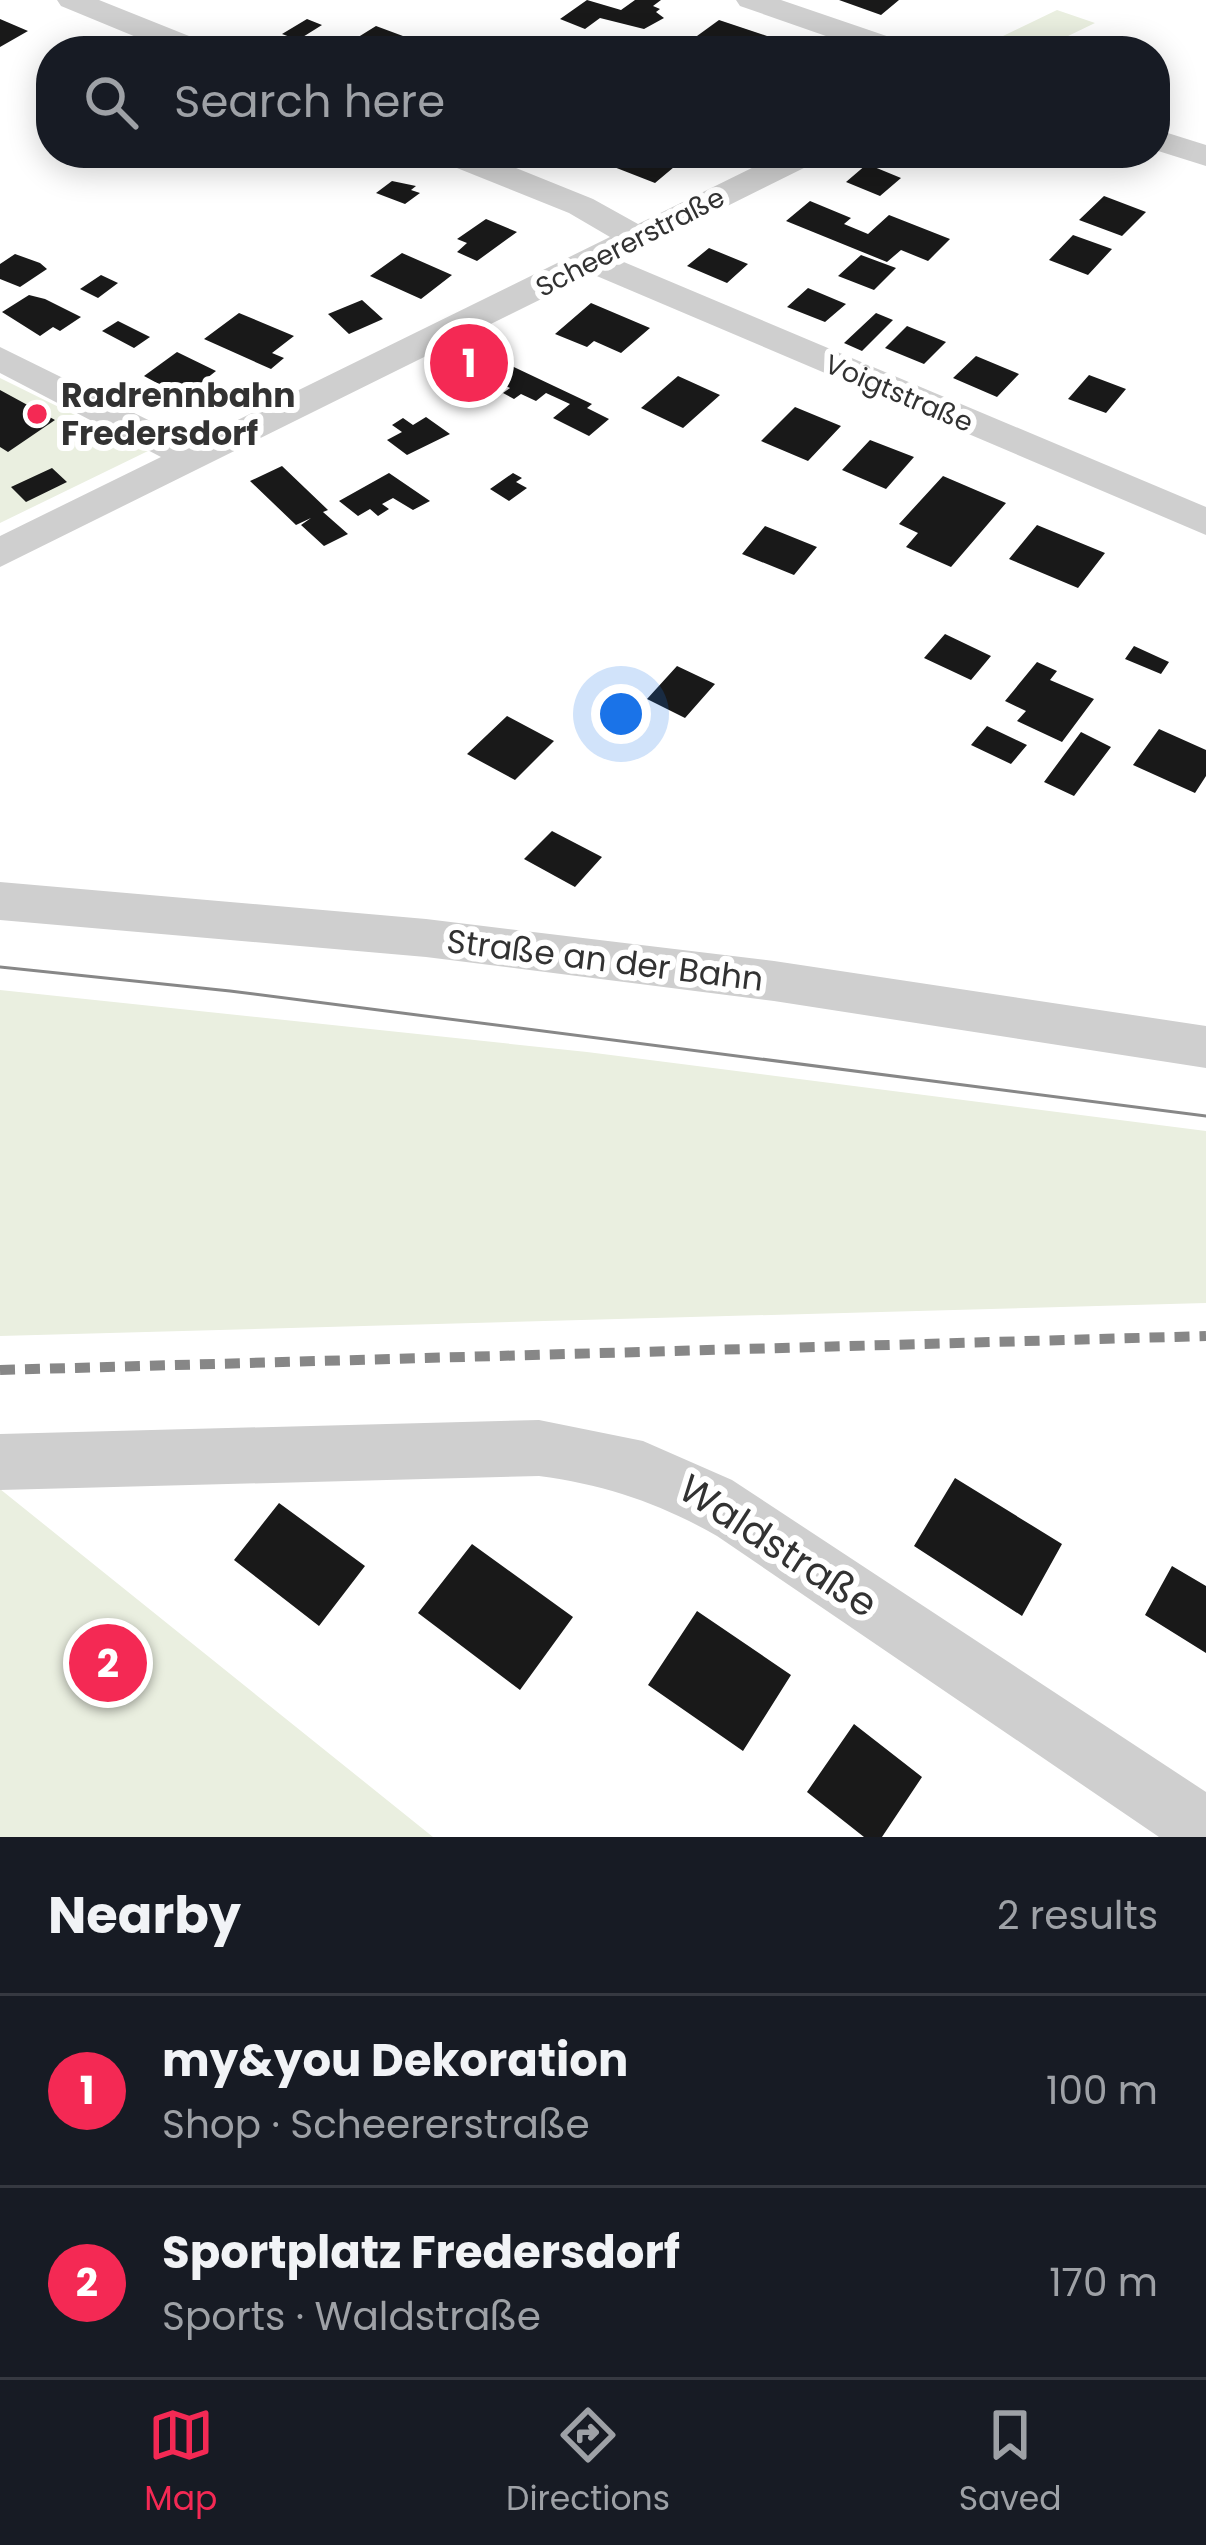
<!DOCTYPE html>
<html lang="en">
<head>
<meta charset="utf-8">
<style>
	:root { --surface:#171b24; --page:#242831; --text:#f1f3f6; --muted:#9ea1a6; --line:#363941; --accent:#f42954 }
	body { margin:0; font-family:Poppins,sans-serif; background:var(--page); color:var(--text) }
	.you { position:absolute; left:621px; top:714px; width:42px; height:42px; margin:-30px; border:9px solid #fff; border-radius:50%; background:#1a73e8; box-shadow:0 0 0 18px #1a73e833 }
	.badge { display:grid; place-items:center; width:78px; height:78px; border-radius:50%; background:var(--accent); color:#fff; font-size:39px; font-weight:700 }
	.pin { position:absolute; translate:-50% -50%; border:6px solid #fff; box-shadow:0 3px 12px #0006 }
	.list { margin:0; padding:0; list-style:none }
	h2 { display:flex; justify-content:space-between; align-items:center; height:156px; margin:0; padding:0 48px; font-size:51px }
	h2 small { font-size:39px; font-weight:400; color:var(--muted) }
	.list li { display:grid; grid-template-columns:78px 1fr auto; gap:36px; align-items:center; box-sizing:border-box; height:192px; padding:0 48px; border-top:3px solid var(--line) }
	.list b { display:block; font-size:45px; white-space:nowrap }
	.list p { margin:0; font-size:39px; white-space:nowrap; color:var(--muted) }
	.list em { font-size:39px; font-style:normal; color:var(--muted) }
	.icon { flex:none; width:66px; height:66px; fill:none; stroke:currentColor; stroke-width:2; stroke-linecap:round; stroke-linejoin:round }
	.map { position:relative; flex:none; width:1206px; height:1837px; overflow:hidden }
	.search { position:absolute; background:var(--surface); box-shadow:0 6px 30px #0003; left:36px; right:36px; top:36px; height:132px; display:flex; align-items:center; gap:30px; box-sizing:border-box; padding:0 42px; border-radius:48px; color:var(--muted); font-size:45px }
	.sheet { height:540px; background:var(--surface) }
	nav { display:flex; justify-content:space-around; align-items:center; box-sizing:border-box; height:168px; border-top:3px solid var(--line); background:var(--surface); font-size:33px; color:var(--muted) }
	nav a { display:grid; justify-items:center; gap:6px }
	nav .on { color:var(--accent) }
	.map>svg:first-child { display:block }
</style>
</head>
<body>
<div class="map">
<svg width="1206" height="1837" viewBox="0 0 1206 1837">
	<rect width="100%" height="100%" fill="#fff"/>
	<path fill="#eaefe0" d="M 1057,10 L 1095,23 L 1037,51 L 972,51 Z
		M 0,378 L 148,451 L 0,523 Z
		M 0,990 L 587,1052 L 1206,1131 L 1206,1303 L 0,1336 Z
		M 0,1489 L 433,1837 L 0,1837 Z"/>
	<path fill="#191919" d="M 587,0 L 621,10 L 635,0 L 661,0 L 653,6 L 660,9 L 656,12 L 664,18 L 644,29 L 600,18 L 585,29 L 560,19 Z
		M 839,0 L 899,0 L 881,15 Z
		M 0,19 L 28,31 L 0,47 Z
		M 307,19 L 322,25 L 298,40 L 282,34 Z
		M 719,20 L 767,36 L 748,51 L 697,36 Z
		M 376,26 L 411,39 L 394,51 L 365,51 L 347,44 Z
		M 632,153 L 655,153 L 680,162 L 655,183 L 614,167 Z
		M 867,164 L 901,178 L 880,196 L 846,182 Z
		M 392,181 L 416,186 L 411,190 L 420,193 L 405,204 L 376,193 Z
		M 1104,196 L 1146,212 L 1122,236 L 1079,220 Z
		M 810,201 L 851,218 L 844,224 L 868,234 L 889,215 L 950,239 L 928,261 L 901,250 L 887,262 L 786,221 Z
		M 486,219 L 517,232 L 477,261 L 457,252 L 467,243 L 457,239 Z
		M 1073,235 L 1112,249 L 1088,275 L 1049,260 Z
		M 709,248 L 748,264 L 727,283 L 687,266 Z
		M 402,253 L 452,275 L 421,299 L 370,276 Z
		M 15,254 L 40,263 L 47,269 L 20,287 L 0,279 L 0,264 Z
		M 861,255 L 896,268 L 874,290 L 838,276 Z
		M 101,275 L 118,283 L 98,298 L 80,289 Z
		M 808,288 L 846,304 L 825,322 L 787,307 Z
		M 29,295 L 45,299 L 81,317 L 60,331 L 53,327 L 40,336 L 2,312 Z
		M 362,300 L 383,319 L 349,334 L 328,314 Z
		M 591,303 L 650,328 L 621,353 L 594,341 L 587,347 L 555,334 Z
		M 239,313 L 294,336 L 272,353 L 284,358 L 271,369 L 204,339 Z
		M 876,313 L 893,320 L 862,351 L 844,343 Z
		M 118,321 L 150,337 L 134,348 L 102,331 Z
		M 907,326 L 946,342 L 924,364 L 885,348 Z
		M 177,352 L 216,371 L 183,397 L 144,376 Z
		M 976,356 L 1019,374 L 997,397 L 953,378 Z
		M 499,360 L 592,404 L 587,408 L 609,419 L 589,436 L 553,418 L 570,404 L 546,393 L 536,401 L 521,394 L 514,399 L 503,393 L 510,388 L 481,374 Z
		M 1089,375 L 1126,389 L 1106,413 L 1068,399 Z
		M 678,376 L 720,395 L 683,428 L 641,408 Z
		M 0,390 L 55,420 L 8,452 L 0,447 Z
		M 795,407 L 841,426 L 808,461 L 761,441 Z
		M 426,417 L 450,434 L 407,455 L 387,440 L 402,432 L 392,425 L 403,418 L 413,425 Z
		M 870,440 L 914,457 L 886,489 L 842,470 Z
		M 282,466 L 328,510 L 323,512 L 348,534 L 324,546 L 301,525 L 311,518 L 296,525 L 250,481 Z
		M 52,468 L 67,482 L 26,502 L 11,487 Z
		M 389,473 L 430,501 L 413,510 L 393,498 L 382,504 L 389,509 L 378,516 L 370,509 L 358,516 L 339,501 Z
		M 513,473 L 522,478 L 516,482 L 527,488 L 509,501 L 490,489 Z
		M 943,476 L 1006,503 L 951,567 L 906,547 L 918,533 L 899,524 Z
		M 1037,525 L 1105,553 L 1078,588 L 1009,559 Z
		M 765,526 L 817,547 L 794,575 L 742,554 Z
		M 945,634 L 991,656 L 971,680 L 924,658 Z
		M 1134,646 L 1169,662 L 1161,674 L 1125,659 Z
		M 1037,662 L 1057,671 L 1050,680 L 1094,699 L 1062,742 L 1017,721 L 1026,711 L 1005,701 Z
		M 677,666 L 715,684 L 685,718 L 647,699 Z
		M 507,716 L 554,741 L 515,780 L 467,754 Z
		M 987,726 L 1027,745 L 1011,764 L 971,745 Z
		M 1159,729 L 1206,750 L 1206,776 L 1195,793 L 1133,765 Z
		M 1081,732 L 1111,747 L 1074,796 L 1044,782 Z
		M 552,831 L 602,857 L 575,887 L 524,859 Z
		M 955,1478 L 1062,1544 L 1022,1616 L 914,1546 Z
		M 279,1503 L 365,1566 L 319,1626 L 234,1560 Z
		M 472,1544 L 573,1617 L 520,1690 L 418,1613 Z
		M 1172,1566 L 1206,1586 L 1206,1653 L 1145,1615 Z
		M 697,1611 L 791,1675 L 743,1751 L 648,1685 Z
		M 854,1724 L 922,1777 L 882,1837 L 864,1837 L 807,1792 Z"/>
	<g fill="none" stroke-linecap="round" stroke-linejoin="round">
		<path fill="#cfcfcf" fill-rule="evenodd" d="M 57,0 L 99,0 L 209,44 L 214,51 L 170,51 L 61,6 Z
			M 736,0 L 781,0 L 910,44 L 915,51 L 869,51 L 740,6 Z
			M 1155,129 L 1206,145 L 1206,166 L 1155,150 Z
			M 432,153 L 479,153 L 593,199 L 638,224 L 782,153 L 825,153 L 820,160 L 619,260 L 1206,507 L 1206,535 L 592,274 L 0,567 L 0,536 L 161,457 L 0,373 L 0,347 L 193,442 L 610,237 L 569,213 L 437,160 Z
			M 0,882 L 426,919 L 774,961 L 1206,1026 L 1206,1068 L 774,1001 L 426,957 L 0,920 Z
			M 539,1420 L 643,1441 L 732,1480 L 1206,1792 L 1206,1837 L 1159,1837 L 717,1536 C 659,1503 606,1485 539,1476 L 0,1490 L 0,1434 Z"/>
		<path stroke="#878787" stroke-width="3" d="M 0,967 L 230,991 L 1206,1116"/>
		<path stroke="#878787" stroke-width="10" stroke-dasharray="15 10" stroke-linecap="butt" d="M 0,1370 L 1206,1336"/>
	</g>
	<circle fill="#f42954" stroke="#fff" stroke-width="4.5" cx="37" cy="414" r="12"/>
	<g text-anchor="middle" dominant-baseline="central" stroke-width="12" stroke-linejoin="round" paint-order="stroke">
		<g font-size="27" fill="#323232" stroke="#fff">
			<text transform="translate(630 242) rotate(-27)">Scheererstraße</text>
			<text transform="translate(899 393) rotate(23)">Voigtstraße</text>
		</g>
		<g font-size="33" font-weight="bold" fill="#323232" stroke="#fff" text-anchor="start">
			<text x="61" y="395">Radrennbahn<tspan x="61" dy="38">Fredersdorf</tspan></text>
		</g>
		<g font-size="33" fill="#323232" stroke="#fff">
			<text transform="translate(605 960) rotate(7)">Straße an der Bahn</text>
		</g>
		<g font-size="39" fill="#323232" stroke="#fff">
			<text transform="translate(778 1546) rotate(33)">Waldstraße</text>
		</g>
	</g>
</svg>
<div class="you"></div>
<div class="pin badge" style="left:469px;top:363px">1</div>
<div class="pin badge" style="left:108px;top:1663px">2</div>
<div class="search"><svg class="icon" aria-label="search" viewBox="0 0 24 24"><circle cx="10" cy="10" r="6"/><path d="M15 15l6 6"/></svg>Search here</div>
</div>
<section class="sheet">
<h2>Nearby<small>2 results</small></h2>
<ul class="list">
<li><span class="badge">1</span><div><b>my&amp;you Dekoration</b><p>Shop · Scheererstraße</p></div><em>100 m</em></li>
<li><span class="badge">2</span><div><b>Sportplatz Fredersdorf</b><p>Sports · Waldstraße</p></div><em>170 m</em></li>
</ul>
</section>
<nav>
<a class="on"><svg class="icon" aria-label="map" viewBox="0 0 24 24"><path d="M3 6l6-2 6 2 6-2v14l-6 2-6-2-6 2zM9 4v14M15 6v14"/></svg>Map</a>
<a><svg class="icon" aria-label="directions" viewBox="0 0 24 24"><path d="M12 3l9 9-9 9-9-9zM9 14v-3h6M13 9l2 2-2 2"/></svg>Directions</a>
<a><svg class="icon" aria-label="saved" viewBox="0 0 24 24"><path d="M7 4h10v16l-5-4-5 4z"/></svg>Saved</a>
</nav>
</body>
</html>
